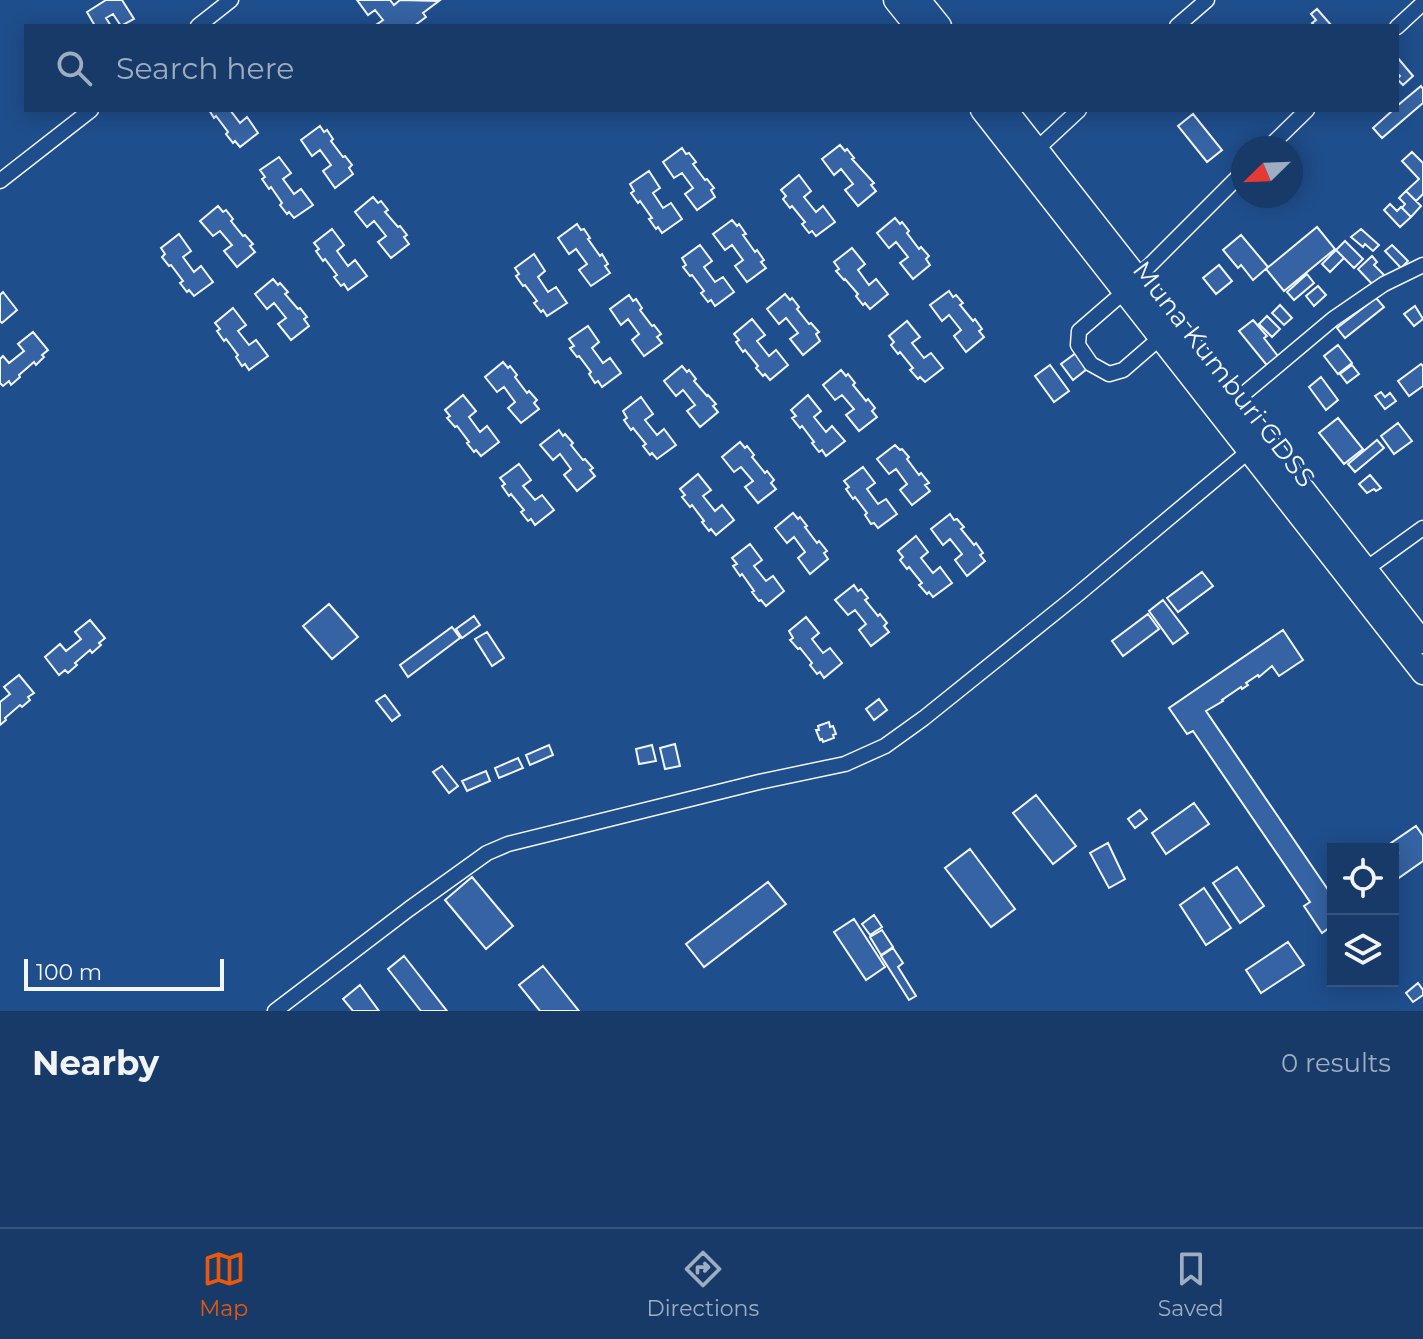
<!DOCTYPE html>
<html lang="en">
<head>
<meta charset="utf-8">
<style>
	:root { --surface:#173a69; --page:#20416f; --text:#f1f3f6; --muted:#9eadc0; --line:#36547d; --accent:#ea580c }
	body { margin:0; font-family:Montserrat,sans-serif; background:var(--page); color:var(--text) }
	.controls { position:absolute; right:24px; bottom:24px; display:grid; overflow:hidden; border-radius:0px; box-shadow:0 4px 20px #0003 }
	.controls button { width:72px; height:72px; display:grid; place-items:center; padding:0; border:0; border-bottom:2px solid var(--line); background:var(--surface); color:var(--text); font:40px sans-serif }
	.compass { position:absolute; left:1231px; top:136px; width:72px; height:72px; border-radius:50%; background:var(--surface); box-shadow:0 4px 20px #0003; rotate:247deg }
	.scale { position:absolute; left:24px; bottom:20px; width:200px; box-sizing:border-box; padding-left:8px; border:4px solid #f2f6ff; border-top:0; font-size:22px; line-height:28px; white-space:nowrap; color:#f2f6ff; -webkit-text-stroke:6px #1f4e8c; paint-order:stroke }
	.list { margin:0; padding:0; list-style:none }
	h2 { display:flex; justify-content:space-between; align-items:center; height:104px; margin:0; padding:0 32px; font-size:34px }
	h2 small { font-size:26px; font-weight:400; color:var(--muted) }
	.icon { flex:none; width:44px; height:44px; fill:none; stroke:currentColor; stroke-width:2; stroke-linecap:round; stroke-linejoin:round }
	.map { position:relative; flex:none; width:1423px; height:1011px; overflow:hidden }
	.search { position:absolute; background:var(--surface); box-shadow:0 4px 20px #0003; left:24px; right:24px; top:24px; height:88px; display:flex; align-items:center; gap:20px; box-sizing:border-box; padding:0 28px; border-radius:0px; color:var(--muted); font-size:30px }
	.sheet { height:216px; background:var(--surface) }
	nav { display:flex; justify-content:space-around; align-items:center; box-sizing:border-box; height:112px; border-top:2px solid var(--line); background:var(--surface); font-size:22px; color:var(--muted) }
	nav a { display:grid; justify-items:center; gap:4px }
	nav .on { color:var(--accent) }
	.map>svg:first-child { display:block }
</style>
</head>
<body>
<div class="map">
<svg width="1423" height="1011" viewBox="0 0 1423 1011">
	<rect width="100%" height="100%" fill="#1f4e8c"/>
	<path fill="#3563a3" stroke="#f2f6ff" stroke-width="2" d="M 106,0 L 122,0 L 134,19 L 121,26 L 113,14 L 106,18 L 111,26 L 95,26 L 87,12 Z
		M 357,0 L 390,0 L 394,5 L 400,0 L 439,1 L 423,13 L 426,17 L 414,26 L 377,26 L 376,25 L 383,20 L 375,10 L 368,15 Z
		M 1317,9 L 1332,26 L 1315,26 L 1312,23 L 1316,20 L 1311,14 Z
		M 1397,57 L 1413,76 L 1403,85 L 1397,79 L 1400,76 L 1397,73 Z
		M 1421,86 L 1423,89 L 1423,103 L 1382,138 L 1373,128 L 1393,110 L 1397,110 L 1397,106 Z
		M 209,110 L 230,110 L 240,123 L 247,117 L 258,133 L 240,147 L 235,141 L 233,143 L 226,134 L 228,132 L 216,116 L 214,118 Z
		M 1193,114 L 1222,150 L 1207,162 L 1178,126 Z
		M 320,126 L 324,132 L 327,130 L 333,139 L 331,141 L 343,157 L 345,156 L 352,165 L 349,168 L 353,174 L 335,188 L 323,171 L 331,165 L 320,150 L 312,156 L 301,140 Z
		M 840,145 L 845,151 L 847,149 L 854,158 L 852,159 L 874,183 L 871,185 L 876,191 L 858,206 L 845,190 L 853,184 L 841,169 L 834,175 L 822,159 Z
		M 682,148 L 686,154 L 689,153 L 696,162 L 693,164 L 705,180 L 707,179 L 714,188 L 711,190 L 715,197 L 697,210 L 685,194 L 693,188 L 682,173 L 674,178 L 663,162 Z
		M 1412,152 L 1423,163 L 1423,194 L 1416,201 L 1406,191 L 1419,179 L 1402,161 Z
		M 279,157 L 291,173 L 283,179 L 294,194 L 301,189 L 313,205 L 294,218 L 289,212 L 287,214 L 280,205 L 282,203 L 271,187 L 269,189 L 262,179 L 265,177 L 260,170 Z
		M 649,171 L 660,188 L 653,193 L 663,208 L 671,203 L 682,219 L 662,233 L 658,227 L 656,229 L 649,219 L 652,218 L 640,201 L 638,203 L 631,193 L 634,191 L 630,184 Z
		M 799,175 L 811,191 L 804,197 L 816,212 L 823,206 L 835,222 L 816,236 L 812,231 L 809,233 L 802,224 L 805,222 L 792,206 L 790,208 L 783,199 L 786,196 L 781,190 Z
		M 1406,191 L 1421,206 L 1411,217 L 1402,208 L 1405,204 L 1399,198 Z
		M 373,197 L 378,203 L 381,201 L 388,210 L 385,212 L 398,227 L 400,226 L 407,235 L 404,237 L 409,244 L 391,258 L 378,242 L 386,236 L 374,221 L 367,227 L 355,212 Z
		M 1390,204 L 1397,211 L 1401,207 L 1411,217 L 1400,227 L 1384,210 Z
		M 218,206 L 223,212 L 226,210 L 233,219 L 231,221 L 243,236 L 245,235 L 253,244 L 250,246 L 255,252 L 237,267 L 224,251 L 232,245 L 220,231 L 213,236 L 200,221 Z
		M 895,218 L 900,224 L 902,222 L 909,231 L 907,233 L 919,249 L 921,247 L 929,256 L 926,259 L 930,265 L 913,279 L 900,263 L 908,257 L 896,242 L 889,248 L 877,233 Z
		M 732,220 L 737,226 L 739,224 L 746,234 L 743,235 L 755,252 L 757,250 L 764,260 L 761,262 L 766,268 L 747,282 L 735,266 L 743,260 L 732,245 L 725,250 L 713,234 Z
		M 577,224 L 581,230 L 584,229 L 590,238 L 588,239 L 600,256 L 602,254 L 608,264 L 605,266 L 610,273 L 591,286 L 579,270 L 587,264 L 576,249 L 569,254 L 558,238 Z
		M 1317,227 L 1335,249 L 1284,291 L 1266,269 Z
		M 332,229 L 344,245 L 337,251 L 348,266 L 355,260 L 367,276 L 348,290 L 344,284 L 341,286 L 334,277 L 337,275 L 325,259 L 323,261 L 316,251 L 319,249 L 314,243 Z
		M 1361,229 L 1379,245 L 1373,251 L 1365,244 L 1363,247 L 1351,237 Z
		M 179,234 L 191,251 L 183,257 L 194,272 L 201,266 L 213,282 L 194,296 L 189,290 L 187,292 L 180,283 L 183,281 L 171,265 L 169,266 L 162,257 L 165,254 L 161,248 Z
		M 1241,235 L 1268,267 L 1253,280 L 1241,265 L 1238,268 L 1223,250 Z
		M 1345,241 L 1363,259 L 1354,268 L 1336,250 Z
		M 700,245 L 712,261 L 704,267 L 715,282 L 723,277 L 734,292 L 715,306 L 711,300 L 708,302 L 701,293 L 704,291 L 692,275 L 690,276 L 683,267 L 686,265 L 682,258 Z
		M 1392,245 L 1408,261 L 1401,268 L 1385,251 Z
		M 852,248 L 865,264 L 858,270 L 869,285 L 876,279 L 888,294 L 870,309 L 865,303 L 863,305 L 856,296 L 858,294 L 845,279 L 844,280 L 836,271 L 839,269 L 834,262 Z
		M 1336,250 L 1344,258 L 1330,272 L 1322,264 Z
		M 534,254 L 545,271 L 538,277 L 548,292 L 556,287 L 567,303 L 547,316 L 543,310 L 541,312 L 534,303 L 537,301 L 525,285 L 523,286 L 516,276 L 519,274 L 515,268 Z
		M 1372,256 L 1377,262 L 1374,265 L 1385,276 L 1374,286 L 1358,269 Z
		M 1219,265 L 1232,281 L 1216,294 L 1203,278 Z
		M 1307,274 L 1314,283 L 1294,300 L 1287,292 Z
		M 273,279 L 278,285 L 280,283 L 288,292 L 285,294 L 298,309 L 300,308 L 307,317 L 304,319 L 309,326 L 291,340 L 278,324 L 286,318 L 274,303 L 267,309 L 255,294 Z
		M 1318,286 L 1326,295 L 1314,306 L 1306,296 Z
		M 949,291 L 953,297 L 956,295 L 963,303 L 960,305 L 973,321 L 975,319 L 982,329 L 979,331 L 984,337 L 966,352 L 954,336 L 961,330 L 949,315 L 942,321 L 930,305 Z
		M 3,292 L 17,310 L 2,323 L 0,321 L 0,295 Z
		M 785,294 L 790,300 L 792,298 L 799,307 L 797,309 L 809,324 L 811,323 L 819,332 L 816,334 L 820,341 L 803,355 L 790,339 L 798,333 L 786,318 L 779,324 L 767,309 Z
		M 629,295 L 633,301 L 636,299 L 642,308 L 640,310 L 652,326 L 654,325 L 661,334 L 657,337 L 662,343 L 644,356 L 632,340 L 639,334 L 628,319 L 621,325 L 610,309 Z
		M 1376,298 L 1384,307 L 1345,338 L 1337,328 Z
		M 1280,305 L 1292,318 L 1284,325 L 1272,313 Z
		M 1415,306 L 1423,319 L 1414,326 L 1404,314 Z
		M 233,308 L 246,325 L 238,331 L 249,345 L 256,340 L 268,356 L 249,370 L 245,364 L 242,366 L 236,357 L 238,355 L 226,339 L 224,341 L 217,331 L 220,329 L 215,323 Z
		M 1267,316 L 1280,329 L 1272,337 L 1259,324 Z
		M 752,319 L 765,335 L 757,341 L 769,356 L 776,350 L 788,365 L 770,380 L 765,374 L 763,376 L 756,368 L 758,366 L 745,350 L 743,352 L 736,342 L 739,340 L 734,334 Z
		M 1253,320 L 1267,336 L 1264,338 L 1281,360 L 1270,369 L 1239,331 Z
		M 907,321 L 920,337 L 912,343 L 924,358 L 931,353 L 943,368 L 925,382 L 920,377 L 918,379 L 910,370 L 913,368 L 900,352 L 898,354 L 891,345 L 894,342 L 889,336 Z
		M 588,326 L 599,342 L 592,348 L 603,363 L 610,358 L 621,373 L 602,387 L 598,381 L 595,383 L 589,374 L 591,372 L 579,356 L 577,357 L 570,348 L 574,346 L 569,339 Z
		M 33,332 L 48,350 L 42,355 L 44,357 L 36,365 L 34,362 L 19,375 L 20,377 L 11,385 L 9,381 L 3,386 L 0,383 L 0,359 L 3,356 L 9,363 L 24,351 L 18,344 Z
		M 1338,345 L 1352,363 L 1338,374 L 1324,356 Z
		M 1080,350 L 1092,365 L 1073,380 L 1061,364 Z
		M 503,362 L 508,368 L 510,366 L 517,375 L 515,377 L 527,393 L 529,391 L 537,400 L 534,403 L 539,409 L 521,423 L 508,408 L 515,402 L 504,387 L 497,392 L 485,377 Z
		M 1421,364 L 1423,366 L 1423,386 L 1409,396 L 1398,381 Z
		M 1050,365 L 1069,391 L 1054,402 L 1035,376 Z
		M 1352,365 L 1359,374 L 1347,383 L 1340,374 Z
		M 682,366 L 687,372 L 689,370 L 696,379 L 694,381 L 707,396 L 708,395 L 716,404 L 713,406 L 718,412 L 700,427 L 687,411 L 695,405 L 683,390 L 676,396 L 664,381 Z
		M 841,370 L 846,376 L 848,374 L 855,383 L 853,385 L 866,401 L 868,399 L 875,408 L 872,411 L 877,417 L 859,431 L 846,415 L 854,409 L 842,395 L 835,400 L 823,385 Z
		M 1321,377 L 1338,400 L 1326,410 L 1309,387 Z
		M 1381,392 L 1385,397 L 1390,393 L 1396,401 L 1385,409 L 1375,396 Z
		M 463,395 L 476,411 L 469,417 L 480,432 L 487,426 L 499,442 L 481,456 L 476,450 L 474,452 L 467,443 L 469,442 L 457,426 L 455,427 L 447,418 L 450,416 L 445,410 Z
		M 808,395 L 821,411 L 814,417 L 826,432 L 832,426 L 845,441 L 826,456 L 822,450 L 819,452 L 812,443 L 814,442 L 802,426 L 800,428 L 792,418 L 796,416 L 791,410 Z
		M 641,397 L 653,414 L 645,420 L 657,435 L 664,429 L 676,445 L 657,459 L 652,453 L 650,455 L 643,446 L 646,444 L 633,428 L 631,430 L 624,420 L 627,418 L 623,411 Z
		M 1338,418 L 1363,449 L 1344,464 L 1319,433 Z
		M 1398,423 L 1412,441 L 1394,454 L 1381,436 Z
		M 559,430 L 563,436 L 565,434 L 573,443 L 571,445 L 583,460 L 585,459 L 593,468 L 590,470 L 595,476 L 577,491 L 564,475 L 571,469 L 560,454 L 553,460 L 540,445 Z
		M 1377,440 L 1384,448 L 1355,472 L 1348,464 Z
		M 740,442 L 745,448 L 747,446 L 754,455 L 752,457 L 765,473 L 767,471 L 774,480 L 771,483 L 776,489 L 758,503 L 745,487 L 753,481 L 741,467 L 734,472 L 722,457 Z
		M 895,445 L 900,450 L 902,449 L 909,457 L 907,459 L 919,475 L 921,473 L 929,483 L 925,485 L 930,491 L 912,505 L 900,490 L 907,484 L 896,469 L 889,474 L 877,459 Z
		M 519,464 L 531,480 L 523,486 L 535,500 L 542,495 L 554,510 L 535,525 L 531,519 L 528,521 L 521,512 L 524,510 L 511,494 L 509,496 L 502,486 L 505,484 L 500,478 Z
		M 863,467 L 875,483 L 867,489 L 878,504 L 886,499 L 897,514 L 878,528 L 874,523 L 871,524 L 865,515 L 867,513 L 855,497 L 853,499 L 846,489 L 849,487 L 844,481 Z
		M 698,474 L 711,490 L 703,496 L 715,511 L 722,505 L 734,520 L 716,535 L 711,529 L 709,531 L 702,522 L 704,521 L 692,505 L 690,507 L 682,497 L 685,495 L 680,489 Z
		M 1370,475 L 1381,488 L 1376,491 L 1374,489 L 1367,493 L 1359,484 Z
		M 793,513 L 798,519 L 800,517 L 807,526 L 805,527 L 817,543 L 819,541 L 827,551 L 824,553 L 828,559 L 810,574 L 798,558 L 805,552 L 794,537 L 787,543 L 775,528 Z
		M 950,514 L 954,520 L 957,519 L 964,527 L 961,529 L 974,545 L 976,543 L 983,553 L 980,555 L 985,561 L 967,576 L 955,560 L 962,554 L 950,539 L 943,545 L 931,529 Z
		M 916,536 L 928,552 L 921,558 L 933,573 L 940,567 L 952,583 L 933,597 L 929,592 L 927,594 L 919,585 L 922,583 L 909,567 L 907,569 L 900,560 L 903,557 L 898,551 Z
		M 750,544 L 762,560 L 754,566 L 766,581 L 773,576 L 784,591 L 766,606 L 761,600 L 759,601 L 752,592 L 754,591 L 742,574 L 740,576 L 733,566 L 737,564 L 732,558 Z
		M 1202,572 L 1213,586 L 1178,612 L 1167,598 Z
		M 854,585 L 858,591 L 861,589 L 868,598 L 865,600 L 878,616 L 880,614 L 887,623 L 884,626 L 889,632 L 871,646 L 859,630 L 866,624 L 855,610 L 848,615 L 835,600 Z
		M 1163,600 L 1188,633 L 1173,644 L 1149,611 Z
		M 329,604 L 358,637 L 332,659 L 303,626 Z
		M 1148,614 L 1159,629 L 1123,656 L 1112,641 Z
		M 474,616 L 480,625 L 462,638 L 456,629 Z
		M 806,617 L 819,633 L 812,639 L 823,653 L 830,648 L 842,663 L 824,678 L 820,672 L 817,674 L 810,665 L 812,663 L 800,648 L 798,649 L 790,640 L 793,638 L 789,631 Z
		M 90,620 L 105,638 L 99,643 L 101,645 L 92,653 L 90,650 L 75,663 L 77,665 L 68,673 L 65,670 L 59,675 L 45,657 L 60,644 L 66,651 L 81,639 L 75,632 Z
		M 452,627 L 460,638 L 408,677 L 400,665 Z
		M 1283,630 L 1303,660 L 1279,676 L 1272,666 L 1259,677 L 1258,675 L 1246,683 L 1248,685 L 1242,689 L 1241,687 L 1222,700 L 1223,701 L 1206,711 L 1333,897 L 1333,925 L 1322,933 L 1304,906 L 1310,902 L 1193,731 L 1187,734 L 1169,708 Z
		M 487,632 L 504,658 L 492,666 L 475,639 Z
		M 19,675 L 34,693 L 28,697 L 30,700 L 22,707 L 20,705 L 5,718 L 6,720 L 0,725 L 0,702 L 10,694 L 4,687 Z
		M 385,695 L 400,715 L 392,721 L 376,701 Z
		M 879,699 L 887,710 L 874,720 L 866,709 Z
		M 829,722 L 830,727 L 833,726 L 836,734 L 833,735 L 834,738 L 823,742 L 822,739 L 820,740 L 816,730 L 819,730 L 818,726 Z
		M 675,744 L 680,766 L 665,769 L 660,748 Z
		M 549,745 L 553,755 L 530,765 L 526,755 Z
		M 652,745 L 656,761 L 639,764 L 636,749 Z
		M 518,758 L 523,768 L 499,778 L 495,768 Z
		M 442,766 L 458,786 L 449,793 L 433,772 Z
		M 486,771 L 490,781 L 467,791 L 462,781 Z
		M 1036,795 L 1076,846 L 1053,864 L 1013,813 Z
		M 1194,803 L 1209,824 L 1166,854 L 1152,833 Z
		M 1140,810 L 1147,819 L 1135,828 L 1128,819 Z
		M 1416,826 L 1423,836 L 1423,861 L 1393,882 L 1393,856 L 1398,853 L 1391,843 Z
		M 1108,843 L 1125,879 L 1109,888 L 1090,853 Z
		M 970,849 L 1015,909 L 991,927 L 945,868 Z
		M 1237,867 L 1264,906 L 1240,923 L 1213,883 Z
		M 472,877 L 513,926 L 486,949 L 445,900 Z
		M 768,882 L 786,904 L 704,967 L 686,944 Z
		M 1204,888 L 1231,928 L 1206,945 L 1180,905 Z
		M 874,915 L 882,927 L 870,935 L 862,924 Z
		M 854,919 L 885,967 L 866,980 L 834,932 Z
		M 882,930 L 893,947 L 881,955 L 870,937 Z
		M 1288,942 L 1304,965 L 1261,993 L 1246,970 Z
		M 893,948 L 903,963 L 898,967 L 916,996 L 909,1000 L 881,956 Z
		M 404,956 L 447,1011 L 421,1011 L 388,969 Z
		M 543,966 L 579,1011 L 540,1011 L 519,985 Z
		M 1418,983 L 1423,990 L 1423,995 L 1413,1002 L 1406,993 Z
		M 360,985 L 379,1011 L 353,1011 L 343,999 Z"/>
	<g fill="none" stroke-linecap="round" stroke-linejoin="round">
		<g stroke="#f2f6ff" stroke-width="17">
			<path id="minor" d="M 198,26 L 231,0
				M 1177,26 L 1207,0
				M 1397,27 L 1423,3
				M 1268,148 L 1307,110
				M 1037,149 L 1079,110
				M 0,181 L 91,110
				M 1138,277 L 1243,172
				M 1124,292 L 1079,331 L 1078,345 L 1091,364 L 1109,374 L 1123,370 L 1160,338
				M 1234,402 L 1333,319 L 1384,284 L 1423,265
				M 1366,569 L 1423,528
				M 275,1011 L 409,909 L 487,853 L 508,844 L 759,782 L 845,764 L 885,746 L 924,718 L 1077,595 L 1249,451"/>
		</g>
		<g stroke="#f2f6ff" stroke-width="25">
			<path id="highway" d="M 895,0 L 916,26
				M 919,0 L 940,26
				M 982,110 L 1423,673
				M 1006,110 L 1423,642"/>
		</g>
		<use href="#minor" stroke="#1f4e8c" stroke-width="14"/>
		<use href="#highway" stroke="#1f4e8c" stroke-width="22"/>
	</g>
	<g text-anchor="middle" dominant-baseline="central" stroke-width="6" stroke-linejoin="round" paint-order="stroke">
		<g font-size="26" fill="#f2f6ff" stroke="#1f4e8c">
			<text transform="translate(1224 374) rotate(52)">Muna Kumburi GDSS</text>
		</g>
	</g>
</svg>
<div class="controls">
<button><svg class="icon" aria-label="locate" viewBox="0 0 24 24"><circle cx="12" cy="12" r="6"/><path d="M12 2v4M12 18v4M2 12h4M18 12h4"/></svg></button>
<button><svg class="icon" aria-label="layers" viewBox="0 0 24 24"><path d="M12 4l9 5-9 5-9-5zM3 14l9 5 9-5"/></svg></button>
</div>
<svg class="compass" viewBox="-18 -18 36 36"><path d="M0-13l5 13h-10z" fill="#e53935"/><path d="M0 13l5-13h-10z" fill="#9eadc0"/></svg>
<div class="scale">100 m</div>
<div class="search"><svg class="icon" aria-label="search" viewBox="0 0 24 24"><circle cx="10" cy="10" r="6"/><path d="M15 15l6 6"/></svg>Search here</div>
</div>
<section class="sheet">
<h2>Nearby<small>0 results</small></h2>
<ul class="list">
</ul>
</section>
<nav>
<a class="on"><svg class="icon" aria-label="map" viewBox="0 0 24 24"><path d="M3 6l6-2 6 2 6-2v14l-6 2-6-2-6 2zM9 4v14M15 6v14"/></svg>Map</a>
<a><svg class="icon" aria-label="directions" viewBox="0 0 24 24"><path d="M12 3l9 9-9 9-9-9zM9 14v-3h6M13 9l2 2-2 2"/></svg>Directions</a>
<a><svg class="icon" aria-label="saved" viewBox="0 0 24 24"><path d="M7 4h10v16l-5-4-5 4z"/></svg>Saved</a>
</nav>
</body>
</html>
